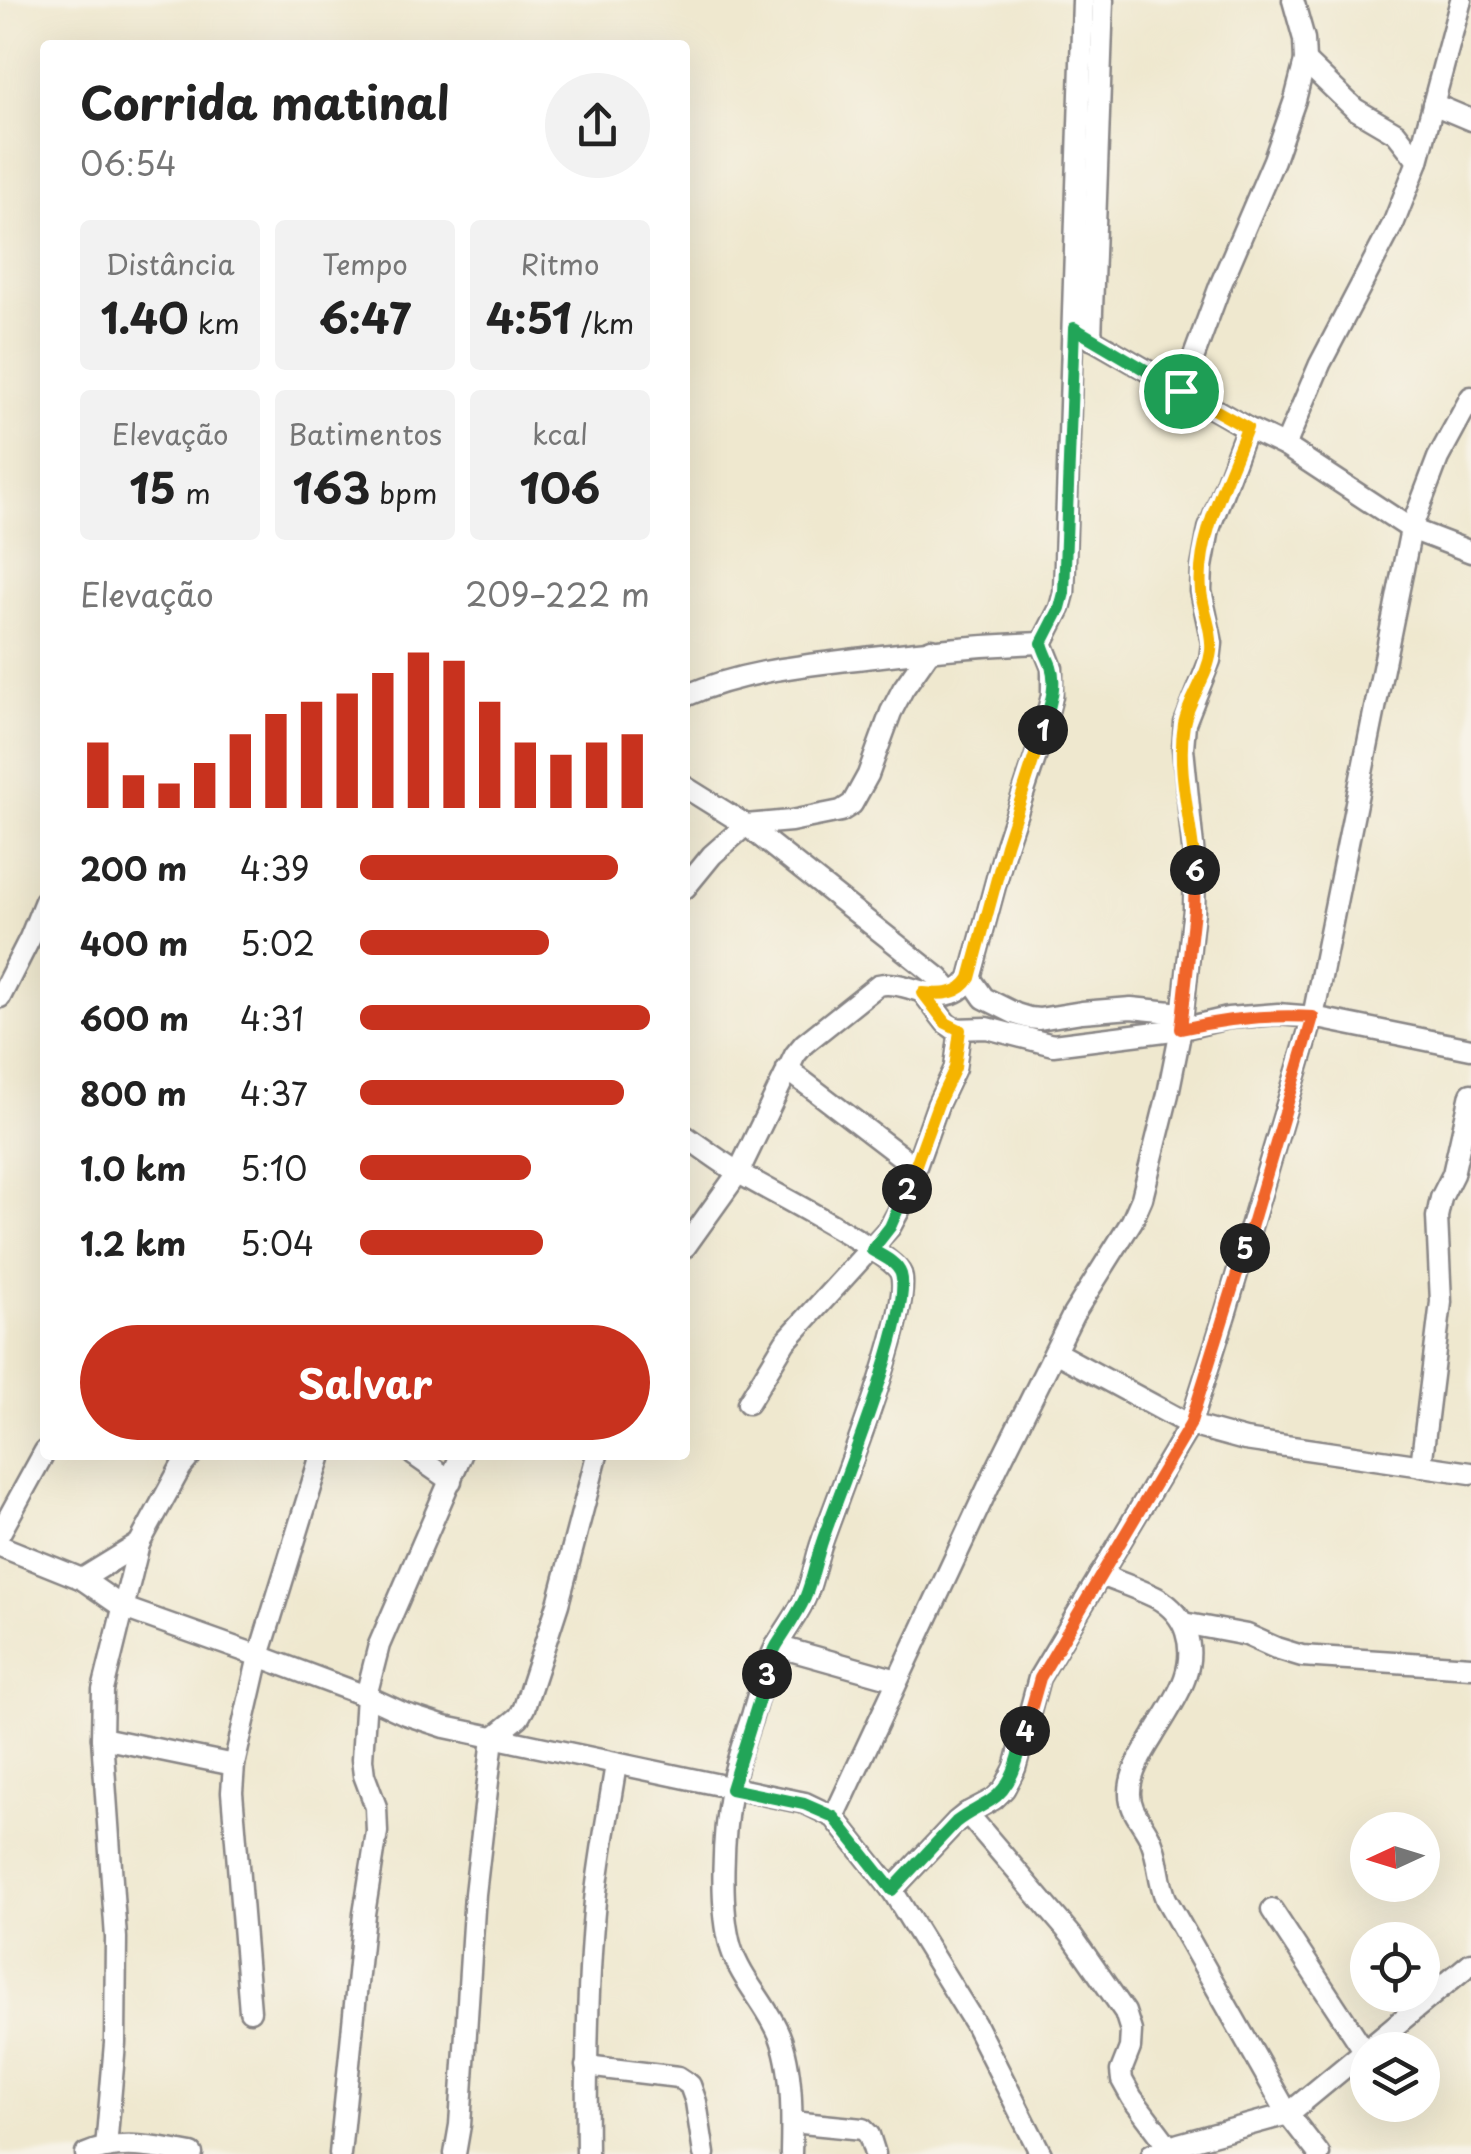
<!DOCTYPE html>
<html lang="pt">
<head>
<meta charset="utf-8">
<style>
  body { margin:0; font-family:"Playpen Sans",sans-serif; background:#f2f2f2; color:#222; height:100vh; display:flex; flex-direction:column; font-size:38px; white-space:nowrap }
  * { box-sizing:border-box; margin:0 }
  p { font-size:32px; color:#767676 }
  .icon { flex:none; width:55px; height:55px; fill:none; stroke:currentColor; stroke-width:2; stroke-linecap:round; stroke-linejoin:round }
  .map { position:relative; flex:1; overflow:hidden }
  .sheet { position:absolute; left:40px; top:40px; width:650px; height:1420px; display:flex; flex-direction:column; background:#fff; border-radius:10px; box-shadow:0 10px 40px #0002 }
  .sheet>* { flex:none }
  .needle { width:65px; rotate:266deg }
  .tools { position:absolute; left:1350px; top:1812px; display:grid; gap:20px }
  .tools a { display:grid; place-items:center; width:90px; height:90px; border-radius:50%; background:#fff; box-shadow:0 10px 40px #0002; font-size:50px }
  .pin { position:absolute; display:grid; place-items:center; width:85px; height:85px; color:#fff; margin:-42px; border:5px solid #fff; border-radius:50%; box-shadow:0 2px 10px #0007 }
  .km { position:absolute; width:50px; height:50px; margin:-25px; border-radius:50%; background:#222; color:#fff; font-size:28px; line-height:50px; text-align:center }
  .round { display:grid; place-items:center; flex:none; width:105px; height:105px; border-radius:52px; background:#f2f2f2 }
  .head { display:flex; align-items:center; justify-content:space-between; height:170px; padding:0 40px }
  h1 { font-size:45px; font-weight:700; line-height:75px }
  .metrics { display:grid; grid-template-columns:repeat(3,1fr); gap:15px; height:170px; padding:10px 40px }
  .metrics div { display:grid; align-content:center; border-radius:10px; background:#f2f2f2; text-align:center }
  .metrics b { font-size:42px; font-weight:700 }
  .metrics small { font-size:28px; font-weight:400 }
  .metrics p { font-size:28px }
  .chart { height:280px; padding:20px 40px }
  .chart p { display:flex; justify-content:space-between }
  .chart svg { width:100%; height:180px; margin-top:10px; stroke:#c8321e; stroke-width:6 }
  .action { display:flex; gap:20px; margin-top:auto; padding:20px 40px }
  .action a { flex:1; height:115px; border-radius:60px; background:#c8321e; color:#fff; font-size:40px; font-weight:700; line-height:115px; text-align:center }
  ul { padding:0 40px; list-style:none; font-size:32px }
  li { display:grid; grid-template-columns:160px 120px 1fr; align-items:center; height:75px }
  li i { height:25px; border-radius:12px; background:#c8321e }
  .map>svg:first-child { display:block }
</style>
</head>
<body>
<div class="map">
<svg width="1471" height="2154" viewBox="0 0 1471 2154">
  <rect width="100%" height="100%" fill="#f7f3e8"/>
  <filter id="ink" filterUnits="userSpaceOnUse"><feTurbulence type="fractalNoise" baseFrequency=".01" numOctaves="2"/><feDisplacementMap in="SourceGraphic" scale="20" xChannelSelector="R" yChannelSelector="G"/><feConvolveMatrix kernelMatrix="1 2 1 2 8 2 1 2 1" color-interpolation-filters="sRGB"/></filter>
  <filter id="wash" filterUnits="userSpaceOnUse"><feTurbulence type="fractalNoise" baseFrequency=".0048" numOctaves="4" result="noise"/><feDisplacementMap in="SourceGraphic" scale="40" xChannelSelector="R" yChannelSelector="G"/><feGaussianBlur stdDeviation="2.25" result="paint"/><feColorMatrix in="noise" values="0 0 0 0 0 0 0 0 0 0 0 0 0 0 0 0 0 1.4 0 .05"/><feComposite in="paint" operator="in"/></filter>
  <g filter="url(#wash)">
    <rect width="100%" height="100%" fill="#efe8cf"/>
  </g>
  <g filter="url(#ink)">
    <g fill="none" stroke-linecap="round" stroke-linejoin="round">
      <g stroke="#888585" stroke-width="25">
        <g id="minor">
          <polyline points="1305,61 1355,109 1396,133 1418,161"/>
          <polyline points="1433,104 1471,120"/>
          <polyline points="1073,328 1247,428 1285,446 1411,529 1471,552"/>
          <polyline points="1091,339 1103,0"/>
          <polyline points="1181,391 1220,286 1274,160 1295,100 1305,61 1304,39 1293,0"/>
          <polyline points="1285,446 1320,364 1394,222 1418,161 1461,0"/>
          <path d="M685,696c59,-26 124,-31 188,-39 56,-7 112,-12 169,-14"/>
          <polyline points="685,787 746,825 939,978 952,993"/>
          <polyline points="685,888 712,855 746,825 791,821 841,811 852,804 868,775 891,712 903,689 931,649"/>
          <polyline points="970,978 984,998 1016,1014 1029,1018 1039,1019 1082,1012 1131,1008 1182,1013"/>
          <polyline points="923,993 946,1023 954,1029 987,1028 1053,1045 1181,1029 1228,1018 1278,1014 1313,1017 1471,1049"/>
          <polyline points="0,997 30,938 45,901"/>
          <polyline points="787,1069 915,1167"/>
          <path d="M685,1136c19,13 37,27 56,38 26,16 153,80 160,100 12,37 -63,221 -79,268 -6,16 -8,34 -15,51 -7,19 -20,34 -30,52 -11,19 -19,50 -25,71 -8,24 -17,49 -21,73 -8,43 -12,118 0,159 10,32 35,55 48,86 14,34 13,84 12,120"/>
          <path d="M685,1247l53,-74 57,-118 9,-11 74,-59c30,-8 68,31 92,-7l36,-133 33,-99 13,-50v-28l-10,-25 18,-35 4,-15 19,-593"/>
          <polyline points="1055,1352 1190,1425 1245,1440 1471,1473"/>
          <polyline points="748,1403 785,1342 890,1227 903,1203 938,1104 955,1068 960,1030"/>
          <polyline points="414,1455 451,1481"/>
          <polyline points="1421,1466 1441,1302 1437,1217 1441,1198 1453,1174 1471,1094"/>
          <polyline points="0,1533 45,1451"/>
          <polyline points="0,1546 82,1579 124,1608 259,1656 366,1696 405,1714 445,1727 776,1797 805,1803 834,1817 892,1890 975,2024 1041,2154"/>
          <path d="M1100,1575c19,7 39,14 57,23 14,8 24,18 29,34 13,40 -14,71 -33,104 -10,16 -23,37 -23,56 -1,20 14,31 21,48 8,19 7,40 15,59l122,215 31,40"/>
          <polyline points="82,1579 139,1544"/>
          <polyline points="1183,1623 1247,1635 1276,1648 1302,1656 1471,1667"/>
          <polyline points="776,1646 897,1680"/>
          <polyline points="102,1738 234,1765"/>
          <polyline points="967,1813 1072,1936 1125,2012 1131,2031 1130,2048 1121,2071 1122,2080 1132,2098 1169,2147"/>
          <polyline points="834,1817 997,1468 1073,1315 1132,1221 1142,1198 1168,1094 1181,1029 1194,910 1195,868 1183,748 1185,723 1210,660 1212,643 1201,591 1202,567 1209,529 1247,428"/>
          <polyline points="892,1890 956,1822 967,1813 994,1799 1004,1789 1015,1768 1039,1678 1190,1425 1226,1311 1313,1017 1411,529 1438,458 1471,397"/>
          <polyline points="1272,1910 1364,2050"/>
          <polyline points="250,2011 232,1792 234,1765 259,1656 321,1455"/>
          <polyline points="586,2066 678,2077 690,2085 696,2102 704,2154"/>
          <polyline points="792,2122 863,2129 869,2135 875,2154"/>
          <polyline points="106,2148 115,2043 116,1938 102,1738 103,1690 139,1544 181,1467 191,1455"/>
          <path d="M86,2154c33,-15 73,-6 106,0"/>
          <polyline points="340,2154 364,1914 377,1832 376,1807 364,1775 362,1759 366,1696 379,1645 461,1455"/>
          <polyline points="455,2154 460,2125 475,1894 493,1738 519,1717 524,1708 558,1604 597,1455"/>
          <path d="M587,2154c-1,-85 0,-169 8,-253 5,-46 14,-92 21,-137"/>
          <polyline points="1152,2154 1179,2144 1288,2114 1471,1963"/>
        </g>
      </g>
      <use href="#minor" stroke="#fff" stroke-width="20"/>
    </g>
  </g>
  <g fill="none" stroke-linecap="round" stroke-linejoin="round" filter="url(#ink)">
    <g stroke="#fff" stroke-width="20">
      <path id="split-1" d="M1043,730c5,-20 15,-44 8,-64 -3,-8 -7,-15 -9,-23l18,-35 4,-15 10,-265 107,63"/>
    </g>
    <g stroke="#fff" stroke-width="20">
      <path id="split-2" d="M907,1189l31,-85 17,-36 5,-38 -14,-7 -23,-30c18,2 37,2 47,-15l36,-133 37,-115"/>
    </g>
    <g stroke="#fff" stroke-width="20">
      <path id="split-3" d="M767,1674c3,-10 5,-21 10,-29 10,-16 20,-30 28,-47 8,-19 11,-39 18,-59 16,-46 90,-227 78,-265 -4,-12 -19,-18 -29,-24l18,-23 17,-38"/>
    </g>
    <g stroke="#fff" stroke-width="20">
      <path id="split-4" d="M767,1674l-36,115 73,15 30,13 58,73 64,-68c11,-9 22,-13 34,-21 23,-14 29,-45 35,-70"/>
    </g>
    <g stroke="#fff" stroke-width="20">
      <polyline id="split-5" points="1025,1731 1040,1678 1190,1425 1245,1248"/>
    </g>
    <g stroke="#fff" stroke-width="20">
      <path id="split-6" d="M1195,870l-1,40 -13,119c45,-10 86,-15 132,-12l-68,231"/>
    </g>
    <g stroke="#fff" stroke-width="20">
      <path id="split-7" d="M1181,391l66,37c-18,48 -51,110 -46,163 2,20 12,39 10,60 -3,26 -22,47 -27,73 -8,47 8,99 11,146"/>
    </g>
    <use href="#split-1" stroke="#22a559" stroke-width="12"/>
    <use href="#split-2" stroke="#f5b400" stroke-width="12"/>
    <use href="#split-3" stroke="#22a559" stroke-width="12"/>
    <use href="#split-4" stroke="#22a559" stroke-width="12"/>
    <use href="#split-5" stroke="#f0652b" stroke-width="12"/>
    <use href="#split-6" stroke="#f0652b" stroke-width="12"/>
    <use href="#split-7" stroke="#f5b400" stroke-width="12"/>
  </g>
</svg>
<div class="tools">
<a><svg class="needle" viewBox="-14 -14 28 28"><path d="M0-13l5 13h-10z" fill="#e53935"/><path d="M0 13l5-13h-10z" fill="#767676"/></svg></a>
<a><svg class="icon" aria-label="locate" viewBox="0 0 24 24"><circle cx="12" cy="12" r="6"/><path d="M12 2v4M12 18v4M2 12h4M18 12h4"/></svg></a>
<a><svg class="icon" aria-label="layers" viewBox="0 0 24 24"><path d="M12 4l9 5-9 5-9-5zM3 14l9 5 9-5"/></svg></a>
</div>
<div class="pin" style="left:1181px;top:391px;background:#1e9e55"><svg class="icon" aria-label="arrive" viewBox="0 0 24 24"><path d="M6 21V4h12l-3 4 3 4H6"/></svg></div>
<b class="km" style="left:1043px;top:730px">1</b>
<b class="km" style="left:907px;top:1189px">2</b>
<b class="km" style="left:767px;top:1674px">3</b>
<b class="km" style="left:1025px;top:1731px">4</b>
<b class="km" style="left:1245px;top:1248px">5</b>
<b class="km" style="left:1195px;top:870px">6</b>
<section class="sheet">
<div class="head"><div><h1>Corrida matinal</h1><p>06:54</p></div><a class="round"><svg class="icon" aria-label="share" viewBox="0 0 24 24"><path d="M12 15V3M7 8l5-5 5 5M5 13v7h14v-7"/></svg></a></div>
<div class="metrics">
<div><p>Distância</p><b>1.40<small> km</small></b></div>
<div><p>Tempo</p><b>6:47</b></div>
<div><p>Ritmo</p><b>4:51<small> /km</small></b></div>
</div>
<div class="metrics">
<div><p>Elevação</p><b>15<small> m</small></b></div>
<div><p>Batimentos</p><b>163<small> bpm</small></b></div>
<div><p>kcal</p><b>106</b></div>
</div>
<div class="chart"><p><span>Elevação</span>209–222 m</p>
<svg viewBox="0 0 160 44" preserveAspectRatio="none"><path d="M5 44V28M15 44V36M25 44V38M35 44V33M45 44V26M55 44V21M65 44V18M75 44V16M85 44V11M95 44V6M105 44V8M115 44V18M125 44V28M135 44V31M145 44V28M155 44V26"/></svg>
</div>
<ul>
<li><b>200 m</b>4:39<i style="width:89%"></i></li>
<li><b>400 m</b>5:02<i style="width:65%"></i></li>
<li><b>600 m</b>4:31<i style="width:100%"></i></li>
<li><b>800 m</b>4:37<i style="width:91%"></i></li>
<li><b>1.0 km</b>5:10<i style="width:59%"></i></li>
<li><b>1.2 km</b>5:04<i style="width:63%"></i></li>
</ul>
<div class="action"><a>Salvar</a></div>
</section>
</div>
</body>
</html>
